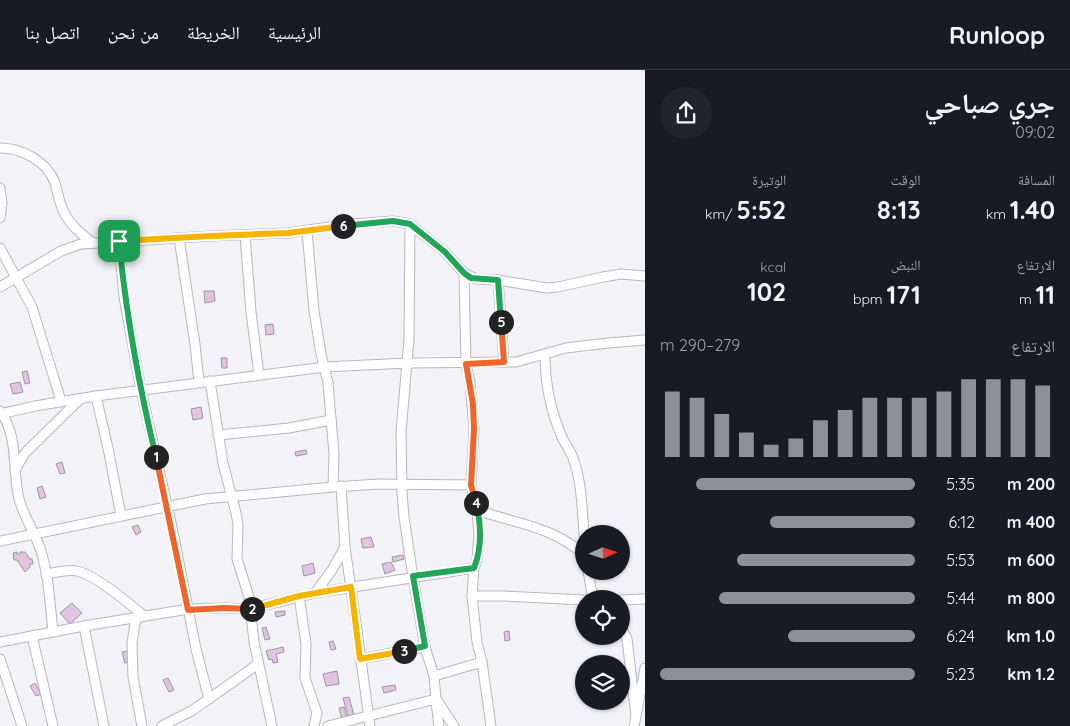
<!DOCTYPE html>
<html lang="ar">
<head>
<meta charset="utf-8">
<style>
  body { margin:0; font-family:Quicksand,"Noto Naskh Arabic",sans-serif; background:#20242c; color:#f1f3f6; direction:rtl; height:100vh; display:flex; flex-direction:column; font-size:19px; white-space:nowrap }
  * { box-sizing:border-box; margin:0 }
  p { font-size:16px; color:#9ea1a6 }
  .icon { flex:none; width:28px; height:28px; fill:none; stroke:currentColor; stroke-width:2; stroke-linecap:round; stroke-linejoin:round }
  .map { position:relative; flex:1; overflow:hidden; direction:ltr }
  .drawer { display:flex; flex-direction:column; background:#171b24; width:425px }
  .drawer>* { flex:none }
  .needle { width:32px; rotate:87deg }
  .tools { position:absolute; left:575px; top:455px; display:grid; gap:10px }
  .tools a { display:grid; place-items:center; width:55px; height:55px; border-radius:50%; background:#171b24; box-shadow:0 1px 4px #0004; font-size:25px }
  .pin { position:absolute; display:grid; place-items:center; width:42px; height:42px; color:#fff; margin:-21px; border-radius:10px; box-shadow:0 2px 8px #0006 }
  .km { position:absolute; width:25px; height:25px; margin:-12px; border-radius:50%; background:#222; color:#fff; font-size:14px; line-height:25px; text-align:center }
  .round { display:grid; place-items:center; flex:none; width:52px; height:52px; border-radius:26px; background:#20242c }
  .head { display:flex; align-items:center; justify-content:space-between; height:85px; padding:0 15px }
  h1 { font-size:28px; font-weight:700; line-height:38px }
  .stats { display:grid; grid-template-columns:repeat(3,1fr); gap:8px; height:85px; padding:5px 15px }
  .stats div { display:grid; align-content:center }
  .stats b { font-size:25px; font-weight:700 }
  .stats small { font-size:14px; font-weight:400 }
  .stats p { font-size:14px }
  .chart { height:140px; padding:10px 15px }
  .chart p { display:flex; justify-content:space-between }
  .chart svg { width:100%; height:90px; margin-top:5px; stroke:#8c9099; stroke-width:6 }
  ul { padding:0 15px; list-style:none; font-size:16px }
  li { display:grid; grid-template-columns:80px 60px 1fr; align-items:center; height:38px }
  li i { height:12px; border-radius:6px; background:#8c9099 }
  header { display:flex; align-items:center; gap:30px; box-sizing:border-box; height:70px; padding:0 25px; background:#171b24; border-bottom:1px solid #363941 }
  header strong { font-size:24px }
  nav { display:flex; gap:28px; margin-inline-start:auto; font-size:18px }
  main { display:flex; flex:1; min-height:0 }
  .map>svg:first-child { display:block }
</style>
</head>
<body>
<header>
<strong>Runloop</strong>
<nav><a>الرئيسية</a><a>الخريطة</a><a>من نحن</a><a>اتصل بنا</a></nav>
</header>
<main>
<section class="drawer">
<div class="head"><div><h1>جري صباحي</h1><p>09:02</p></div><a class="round"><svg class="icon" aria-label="share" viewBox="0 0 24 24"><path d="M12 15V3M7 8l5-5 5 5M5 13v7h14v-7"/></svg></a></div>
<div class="stats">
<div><p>المسافة</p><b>1.40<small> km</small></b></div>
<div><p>الوقت</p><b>8:13</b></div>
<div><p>الوتيرة</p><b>5:52<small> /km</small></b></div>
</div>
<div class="stats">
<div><p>الارتفاع</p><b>11<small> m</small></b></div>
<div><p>النبض</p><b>171<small> bpm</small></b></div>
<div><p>kcal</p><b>102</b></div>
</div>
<div class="chart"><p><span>الارتفاع</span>279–290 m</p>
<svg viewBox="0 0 160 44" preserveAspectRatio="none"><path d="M5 44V12M15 44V15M25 44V23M35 44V32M45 44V38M55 44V35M65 44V26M75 44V21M85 44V15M95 44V15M105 44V15M115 44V12M125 44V6M135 44V6M145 44V6M155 44V9"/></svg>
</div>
<ul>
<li><b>200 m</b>5:35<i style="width:86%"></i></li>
<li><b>400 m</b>6:12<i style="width:57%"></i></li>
<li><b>600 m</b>5:53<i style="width:70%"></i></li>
<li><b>800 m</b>5:44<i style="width:77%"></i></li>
<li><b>1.0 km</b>6:24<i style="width:50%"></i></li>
<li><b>1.2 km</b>5:23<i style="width:100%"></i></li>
</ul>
</section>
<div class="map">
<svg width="645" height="656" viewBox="0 0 645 656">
  <rect width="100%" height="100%" fill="#f3f2f7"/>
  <g fill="#e0c4e2" stroke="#9a979a">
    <polygon points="204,221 214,221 215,231 205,233"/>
    <polygon points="273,254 274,264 266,265 265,255"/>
    <polygon points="221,288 227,288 227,298 222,298"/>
    <polygon points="27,301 30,313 25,314 22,302"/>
    <polygon points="20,312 23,322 13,324 10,314"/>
    <polygon points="201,337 203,348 193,350 191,339"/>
    <polygon points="306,380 307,384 296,386 295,382"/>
    <polygon points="62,392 65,403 60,404 56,394"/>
    <polygon points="42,416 46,427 40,429 37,418"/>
    <polygon points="138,455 141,462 136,465 132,457"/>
    <polygon points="371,467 374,477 363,478 361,469"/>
    <polygon points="17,482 17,484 20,484 20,482 25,482 30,489 32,489 33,494 30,494 30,497 25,502 17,490 14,490 13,483"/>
    <polygon points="403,485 404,489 393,492 392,487"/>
    <polygon points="391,492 395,500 385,504 382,494"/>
    <polygon points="313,493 315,503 304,506 302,496"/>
    <polygon points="72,533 82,543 70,554 60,543"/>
    <polygon points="285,541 285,545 276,547 275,542"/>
    <polygon points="266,557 270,569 265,570 262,558"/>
    <polygon points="509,561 510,570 505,571 504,562"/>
    <polygon points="333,571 336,579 331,580 329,572"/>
    <polygon points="283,577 284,582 276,584 278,592 273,593 272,589 269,590 266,581"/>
    <polygon points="127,581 130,592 125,593 122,582"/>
    <polygon points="337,601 339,614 326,616 323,604"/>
    <polygon points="168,608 174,620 169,622 163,610"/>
    <polygon points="35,613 41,624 36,626 30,616"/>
    <polygon points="395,615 396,620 384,623 382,617"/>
    <polygon points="349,627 354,645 348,646 343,628"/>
    <polygon points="344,637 347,648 342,649 339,638"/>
  </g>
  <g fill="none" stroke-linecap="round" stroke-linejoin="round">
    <g stroke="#b8b7bc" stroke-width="11">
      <g id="minor">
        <path d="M0,78c22,0 47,13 55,35 3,9 4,20 9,29 6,13 17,22 29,31"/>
        <polyline points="0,118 2,133 0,148"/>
        <polyline points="307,161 314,241 321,284 328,313 334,384 333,417"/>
        <polyline points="245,165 251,242 259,305"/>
        <polyline points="179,168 195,274 199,312"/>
        <polyline points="119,171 124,227 141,320 172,457 196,579 209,629"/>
        <polyline points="0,178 32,237 61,331"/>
        <polyline points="464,203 466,294 470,312 474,359 471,415 477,440 479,465 477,490 474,498 472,526 477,572 482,592 491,656"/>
        <polyline points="498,210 504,292"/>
        <polyline points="0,217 61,181 81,174 211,166 288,163 351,154 393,151 410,154 445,182 464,203 476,209 498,210 547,218 558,217 603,207 621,204 645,206"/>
        <path d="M545,284c0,29 5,56 17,83 3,8 10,15 12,24 8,23 8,49 10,73"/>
        <polyline points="210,311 223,393 236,443 238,454 237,489 249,527 254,572 272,656"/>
        <polyline points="96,326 109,383 121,446"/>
        <path d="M0,341c19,25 12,59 19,88 5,18 15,32 21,49 9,27 10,57 13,84"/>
        <polyline points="0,344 35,336 96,326 325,297 408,293 516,292 566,278 608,273 645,270"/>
        <polyline points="218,365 289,358 331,350"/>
        <polyline points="15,400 25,383 80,329"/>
        <polyline points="341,416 345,477 354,539 370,656"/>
        <path d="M477,440c37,13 78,17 107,45"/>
        <polyline points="0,471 205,429 333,417 379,414 471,415"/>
        <polyline points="588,501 593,529"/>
        <path d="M46,504c9,-1 22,-5 31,-3 18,4 53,33 67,45"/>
        <polyline points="315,523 332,500 345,477"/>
        <polyline points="299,526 306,574 305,608 317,643 314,656"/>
        <polyline points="472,526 504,526 584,530"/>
        <polyline points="621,530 645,529"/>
        <polyline points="136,548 132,573 133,607 142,656"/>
        <polyline points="84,556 104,656"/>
        <polyline points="621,557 627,569 636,646"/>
        <polyline points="32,566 53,656"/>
        <polyline points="0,572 84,556 189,539 225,538 250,539 315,523 474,498"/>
        <polyline points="0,589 22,656"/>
        <polyline points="360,589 425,577"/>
        <polyline points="434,606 482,592"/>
        <polyline points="436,629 454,656"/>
        <polyline points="436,632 439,656"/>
        <polyline points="162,656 193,640 258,594"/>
        <polyline points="328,656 436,629 434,606 425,577 413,507 404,447 402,423 401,362 409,269 410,154"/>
        <polyline points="634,656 645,598"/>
      </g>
    </g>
    <use href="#minor" stroke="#fff" stroke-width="9"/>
  </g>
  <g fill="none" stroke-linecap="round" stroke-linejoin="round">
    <g stroke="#fff" stroke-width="10">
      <path id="split-1" d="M119,171c7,73 20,145 37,216"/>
    </g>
    <g stroke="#fff" stroke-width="10">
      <polyline id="split-2" points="156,387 188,540 224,538 252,539"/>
    </g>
    <g stroke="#fff" stroke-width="10">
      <polyline id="split-3" points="252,539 299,526 351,517 360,589 404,581"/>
    </g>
    <g stroke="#fff" stroke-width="10">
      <path id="split-4" d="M404,581l21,-5 -12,-70 61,-8c8,-20 7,-44 2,-65"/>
    </g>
    <g stroke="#fff" stroke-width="10">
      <polyline id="split-5" points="476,433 471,415 474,359 473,334 466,294 504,292 501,252"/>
    </g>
    <g stroke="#fff" stroke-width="10">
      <polyline id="split-6" points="343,156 393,151 410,154 445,182 464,203 471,208 498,210 501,252"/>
    </g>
    <g stroke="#fff" stroke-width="10">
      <polyline id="split-7" points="119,171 211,166 288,163 343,156"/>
    </g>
    <use href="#split-1" stroke="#22a559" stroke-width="6"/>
    <use href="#split-2" stroke="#f0652b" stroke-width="6"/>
    <use href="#split-3" stroke="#f5b400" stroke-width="6"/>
    <use href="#split-4" stroke="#22a559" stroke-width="6"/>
    <use href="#split-5" stroke="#f0652b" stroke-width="6"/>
    <use href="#split-6" stroke="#22a559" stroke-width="6"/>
    <use href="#split-7" stroke="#f5b400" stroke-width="6"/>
  </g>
</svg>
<div class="tools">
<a><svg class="needle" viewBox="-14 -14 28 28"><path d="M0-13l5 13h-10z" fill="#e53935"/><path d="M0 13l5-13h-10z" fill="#9ea1a6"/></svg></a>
<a><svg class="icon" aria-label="locate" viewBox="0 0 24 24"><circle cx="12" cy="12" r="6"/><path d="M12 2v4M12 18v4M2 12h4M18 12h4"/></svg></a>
<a><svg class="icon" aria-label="layers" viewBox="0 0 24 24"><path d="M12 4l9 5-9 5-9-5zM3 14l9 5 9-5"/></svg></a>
</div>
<div class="pin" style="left:119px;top:171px;background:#1e9e55"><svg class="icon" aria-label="arrive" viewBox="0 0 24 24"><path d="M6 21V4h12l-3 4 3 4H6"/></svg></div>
<b class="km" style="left:156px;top:387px">1</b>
<b class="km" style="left:252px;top:539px">2</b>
<b class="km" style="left:404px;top:581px">3</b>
<b class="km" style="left:476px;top:433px">4</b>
<b class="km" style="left:501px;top:252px">5</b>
<b class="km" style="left:343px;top:156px">6</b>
</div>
</main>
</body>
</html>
